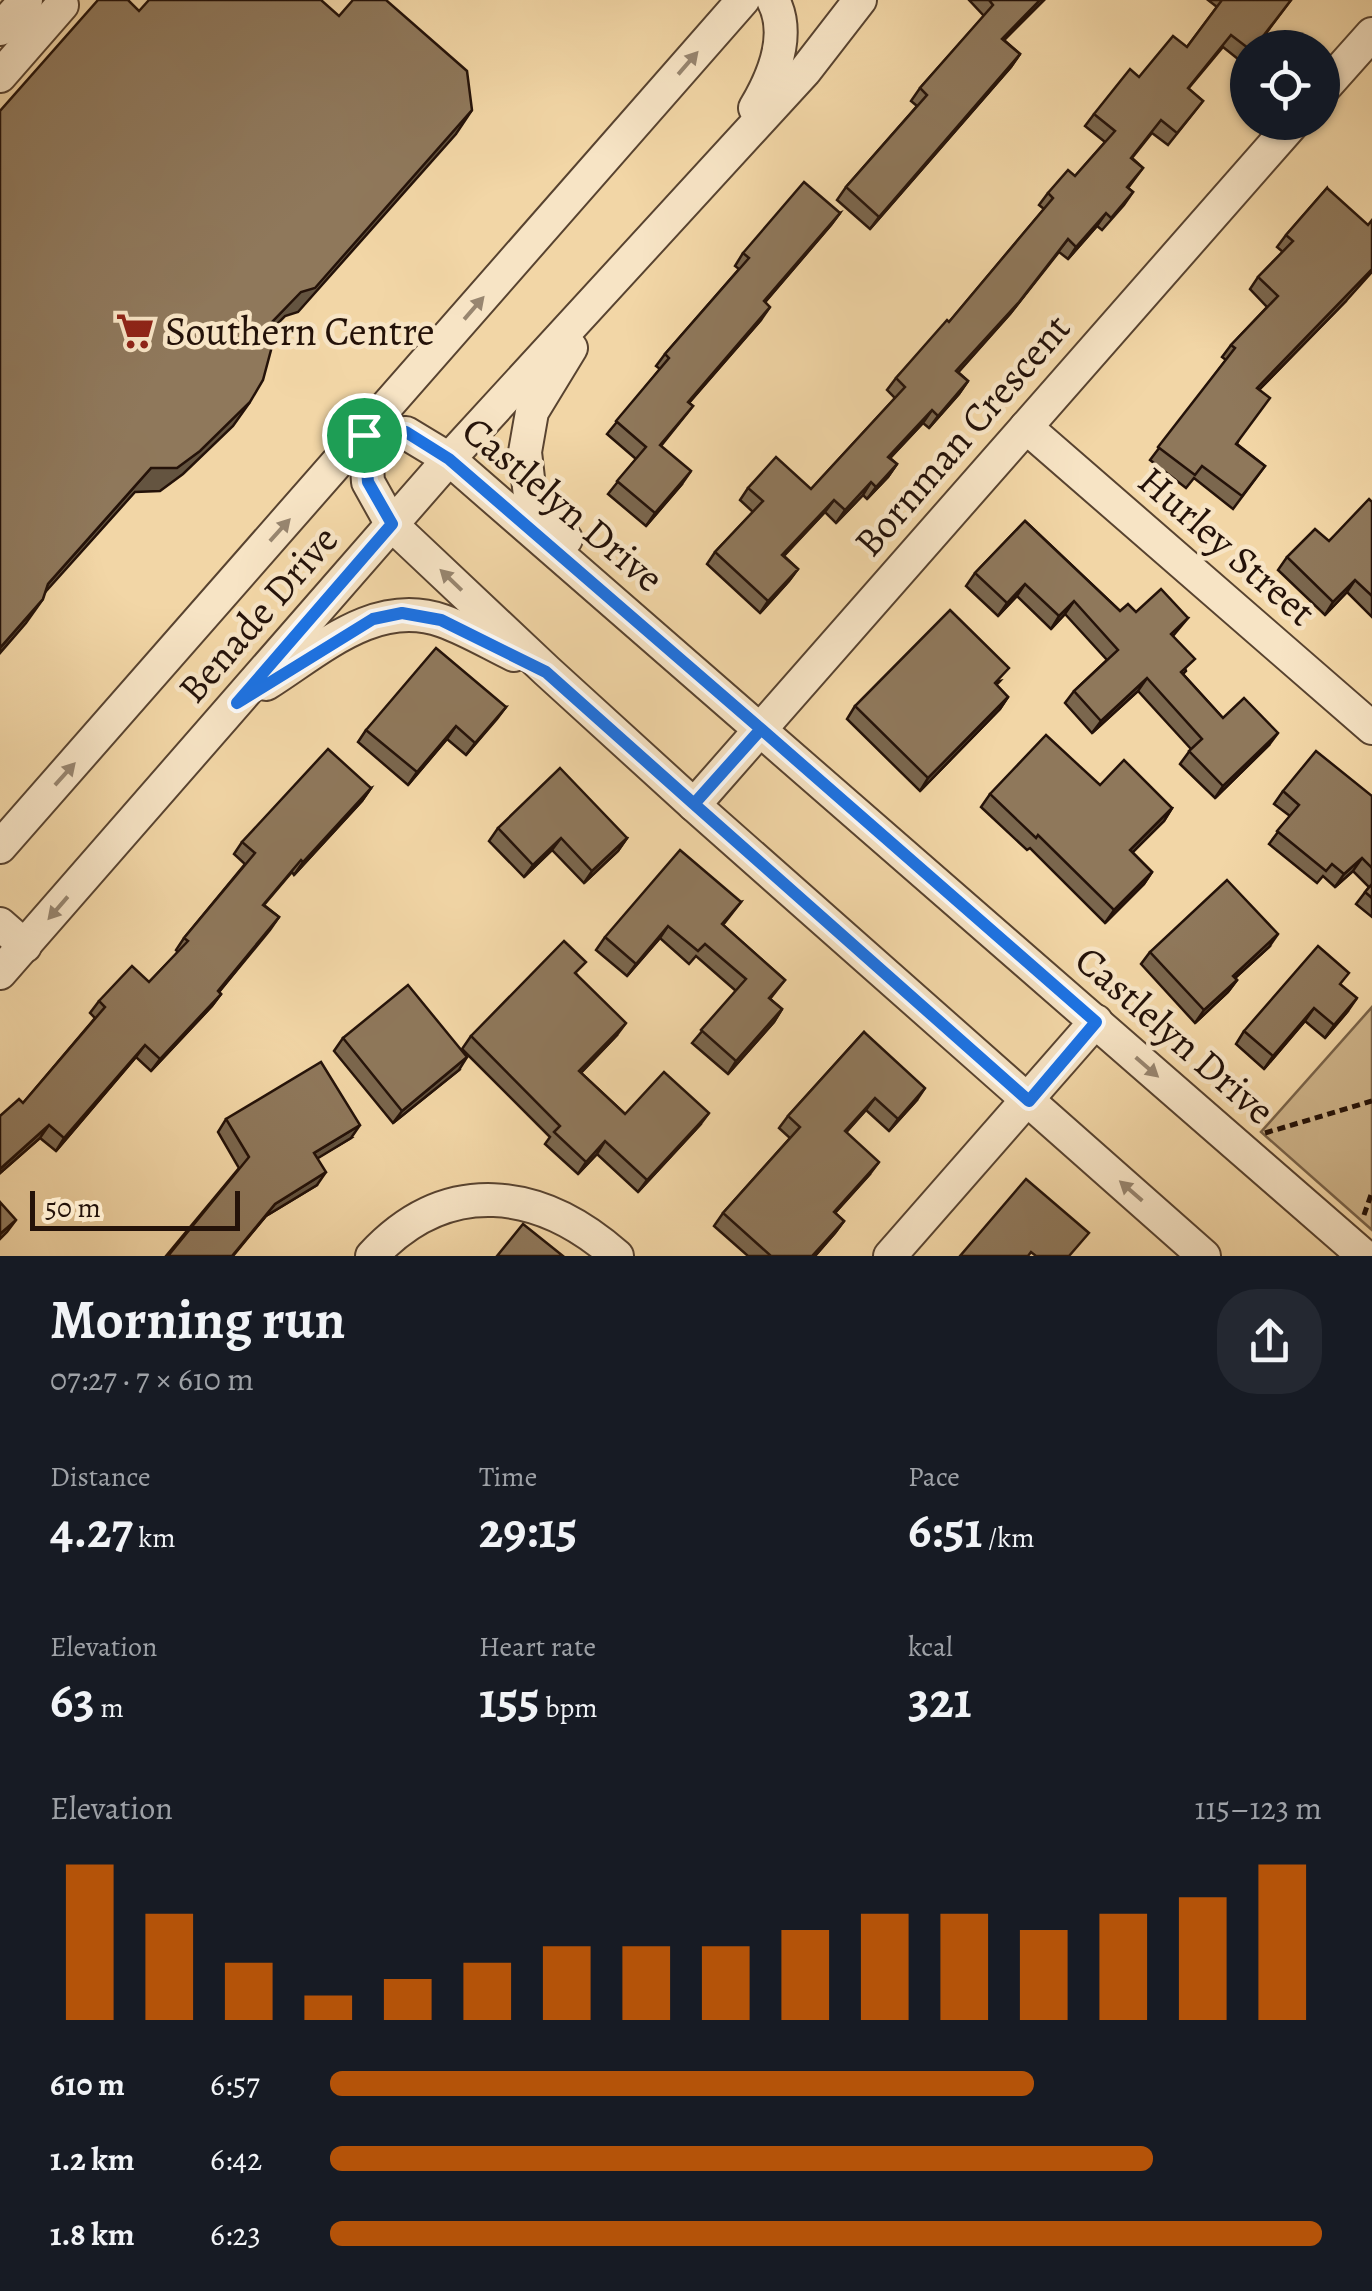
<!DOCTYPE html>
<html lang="en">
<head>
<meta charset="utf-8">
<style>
  body { margin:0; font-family:Alegreya,serif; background:#242831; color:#f1f3f6; height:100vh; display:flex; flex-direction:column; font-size:38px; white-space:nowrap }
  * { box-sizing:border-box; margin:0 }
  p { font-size:32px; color:#9ea1a6 }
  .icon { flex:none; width:55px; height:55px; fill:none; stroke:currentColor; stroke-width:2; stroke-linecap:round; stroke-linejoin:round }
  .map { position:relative; height:1256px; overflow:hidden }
  .panel { display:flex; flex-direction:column; background:#171b24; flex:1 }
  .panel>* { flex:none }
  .fabs { position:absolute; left:1230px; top:30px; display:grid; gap:20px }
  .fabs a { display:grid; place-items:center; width:110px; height:110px; border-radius:50%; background:#171b24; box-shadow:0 2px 8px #0004; font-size:50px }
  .scale { position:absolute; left:30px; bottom:25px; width:210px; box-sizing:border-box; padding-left:10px; border:5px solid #241209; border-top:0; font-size:28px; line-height:35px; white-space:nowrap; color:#241209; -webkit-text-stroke:8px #f7e4c5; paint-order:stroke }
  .pin { position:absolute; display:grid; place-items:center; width:85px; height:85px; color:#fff; margin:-42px; border:5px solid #fff; border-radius:50%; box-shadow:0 2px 10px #0007 }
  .round { display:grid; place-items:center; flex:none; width:105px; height:105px; border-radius:40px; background:#242831 }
  .head { display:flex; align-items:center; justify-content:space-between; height:170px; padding:0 50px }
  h1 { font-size:55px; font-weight:700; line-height:75px }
  .figures { display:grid; grid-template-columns:repeat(3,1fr); gap:15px; height:170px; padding:10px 50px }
  .figures div { display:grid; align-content:center }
  .figures b { font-size:50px; font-weight:700 }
  .figures small { font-size:28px; font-weight:400 }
  .figures p { font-size:28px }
  .chart { height:280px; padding:20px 50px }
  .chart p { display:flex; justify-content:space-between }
  .chart svg { width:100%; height:180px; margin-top:10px; stroke:#b45309; stroke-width:6 }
  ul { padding:0 50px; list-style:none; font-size:32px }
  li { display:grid; grid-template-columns:160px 120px 1fr; align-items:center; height:75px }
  li i { height:25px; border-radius:12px; background:#b45309 }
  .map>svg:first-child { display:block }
</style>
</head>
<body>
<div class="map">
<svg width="1372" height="1256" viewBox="0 0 1372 1256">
  <rect width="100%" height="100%" fill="#f2d6a6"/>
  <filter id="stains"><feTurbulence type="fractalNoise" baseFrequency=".002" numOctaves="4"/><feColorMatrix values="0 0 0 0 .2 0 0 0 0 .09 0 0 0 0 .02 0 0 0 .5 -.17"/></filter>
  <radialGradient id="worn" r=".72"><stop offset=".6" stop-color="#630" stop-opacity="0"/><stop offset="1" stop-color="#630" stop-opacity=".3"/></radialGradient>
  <polygon fill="#cfb58b" stroke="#7a644a" stroke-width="2.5" points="1372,1007 1372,1230 1261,1132"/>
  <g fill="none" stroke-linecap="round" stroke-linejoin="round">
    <g stroke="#584330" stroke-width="36">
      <g id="minor">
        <polyline points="0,29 26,0"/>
        <polyline points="0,76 62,5"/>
        <polyline points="1322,90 1372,34"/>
        <path d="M755,108c19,-32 36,-74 18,-108"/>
        <polyline points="1026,427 1372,728"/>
        <polyline points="365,435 406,433 449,459 1364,1256"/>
        <polyline points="365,435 368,482 392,525 547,671 694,805 1204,1256"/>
        <polyline points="566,539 530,496 525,452 532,412 571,348"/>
        <path d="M266,684c54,-34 110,-87 177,-63 25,9 48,23 71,34"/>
        <polyline points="694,805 1294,122"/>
        <polyline points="0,847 743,0"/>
        <polyline points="0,924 25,946"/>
        <polyline points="0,973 449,459 805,71 860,0"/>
        <path d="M372,1256c75,-81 168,-68 245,0"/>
        <polyline points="890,1256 1096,1021"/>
      </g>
    </g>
    <g stroke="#241209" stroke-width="5" stroke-dasharray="8 5" stroke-linecap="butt">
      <polyline points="1265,1133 1372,1101"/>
      <polyline points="1364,1215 1372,1192"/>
    </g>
    <use href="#minor" stroke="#f7e4c5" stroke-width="32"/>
  </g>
  <g fill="#7b674e" stroke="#241209" stroke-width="2.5">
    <polygon points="969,0 1044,0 1004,40 1020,54 1011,67 870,229 837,200 846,187 917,106 911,101 920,88 984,16"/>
    <polygon points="1208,0 1291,0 1255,48 1248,48 1248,57 1243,63 1223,47 1188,89 1203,101 1168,145 1152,133 1132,158 1143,168 1128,188 1133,192 1124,205 1102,230 1097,226 1068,259 1059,252 1010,314 958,372 968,381 959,394 929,428 923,423 890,458 897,464 888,477 867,499 863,495 836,523 825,512 784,556 798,569 789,581 760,613 707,564 715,552 753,512 740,500 748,488 811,489 895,398 887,390 896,378 949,322 1044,209 1039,205 1048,193 1075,176 1105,142 1085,126 1094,114 1139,77 1187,47 1217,7"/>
    <polygon points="1327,188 1346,301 1259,390 1237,444 1265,466 1233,509 1194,478 1186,488 1150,460 1226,360 1222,357 1231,345 1267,307 1250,289 1258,277 1283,252 1277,247 1286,235"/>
    <polygon points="840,213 831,225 765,302 761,320 689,403 693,406 661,446 682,484 646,526 608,494 636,459 607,434 660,369 656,366 665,354 739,269 735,266 743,253"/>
    <polygon points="1372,502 1372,617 1347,592 1325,615 1278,570 1287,557 1329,541"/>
    <polygon points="1025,521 1120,611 1188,618 1173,636 1186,671 1183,674 1223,718 1269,745 1215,798 1180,764 1191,749 1138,691 1092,733 1065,703 1074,691 1107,660 1065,614 1051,629 1017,596 998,616 966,586 975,573"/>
    <polygon points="1000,681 996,685 1008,697 1000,709 920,791 847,719 855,706"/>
    <polygon points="506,707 466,755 447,739 408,785 358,742 366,730"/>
    <polygon points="371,788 362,801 294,875 292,872 264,905 279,917 219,992 221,994 212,1006 151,1071 136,1057 56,1151 40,1138 0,1173 0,1116 23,1103 95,1018 90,1013 99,1001 149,982 178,952 176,950 184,938 245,864 234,854 242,842"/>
    <polygon points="1283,791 1372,796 1372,917 1356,904 1369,887 1353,871 1335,887 1323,876 1317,883 1269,844 1290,816 1274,804"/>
    <polygon points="990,794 1172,808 1164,821 1132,852 1152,872 1144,884 1105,923 1030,848 1027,850 981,807"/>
    <polygon points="498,828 627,838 618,851 584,883 552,850 524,877 489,841"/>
    <polygon points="741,902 723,925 785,980 770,999 782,1009 774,1022 728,1074 692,1043 736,991 696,956 689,964 660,938 627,976 596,950 605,937"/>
    <polygon points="1269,947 1235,978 1237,980 1228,992 1195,1023 1141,964 1150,952"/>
    <polygon points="577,975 617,1035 581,1073 625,1114 700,1125 638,1192 597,1154 578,1174 545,1144 550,1137 462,1049 471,1036"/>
    <polygon points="1341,985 1348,1011 1325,1038 1305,1021 1264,1069 1236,1044 1244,1031"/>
    <polygon points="864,1032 917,1100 889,1131 866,1110 846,1132 870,1174 835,1213 844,1221 835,1233 815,1256 748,1256 714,1226 723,1213 790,1138 779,1128 788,1116"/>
    <polygon points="343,1038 459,1070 393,1123 334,1051"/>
    <polygon points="226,1119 351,1138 317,1158 317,1185 266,1216 233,1256 166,1256 239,1168 218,1132"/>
  </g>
  <g fill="#645440" stroke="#241209" stroke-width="2.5">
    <polygon points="1040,0 1044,0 993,51 1002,39"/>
    <polygon points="1020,54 1011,67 870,229 879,217"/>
    <polygon points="472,110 456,134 298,312 285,316 255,346 272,322"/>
    <polygon points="840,213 831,225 755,314 764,301"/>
    <polygon points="1106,213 1097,226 1068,259 1076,247"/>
    <polygon points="1068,239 1010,314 948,384 956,371"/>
    <polygon points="1372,269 1372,272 1346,301 1248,401 1257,388"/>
    <polygon points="770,307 761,320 679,414 688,402"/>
    <polygon points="968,381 959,394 929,428 938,416"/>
    <polygon points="250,402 233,426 183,474 160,491 135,492 31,608 48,584 151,468"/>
    <polygon points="932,410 923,423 880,469 888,457"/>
    <polygon points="897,464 888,477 867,499 876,487"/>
    <polygon points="691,471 682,484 646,526 655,513"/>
    <polygon points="871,482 863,495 836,523 845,510"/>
    <polygon points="834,500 825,512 773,567 782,555"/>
    <polygon points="798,569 789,581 760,613 768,601"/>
    <polygon points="1355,580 1347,592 1325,615 1333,602"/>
    <polygon points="1025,584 1017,596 998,616 1007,603"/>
    <polygon points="43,599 26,623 0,653 0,648"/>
    <polygon points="1074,601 1065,614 1051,629 1059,616"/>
    <polygon points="1147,678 1138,691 1092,733 1101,721"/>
    <polygon points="1008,697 1000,709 920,791 928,778"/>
    <polygon points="506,707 497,719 466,755 475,743"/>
    <polygon points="456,726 447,739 408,785 417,772"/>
    <polygon points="1278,733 1269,745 1215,798 1223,786"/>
    <polygon points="371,788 362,801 294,875 303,862"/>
    <polygon points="1172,808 1164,821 1122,863 1130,850"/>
    <polygon points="561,838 552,850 524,877 533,865"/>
    <polygon points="627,838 618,851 584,883 592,871"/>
    <polygon points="1362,858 1353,871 1335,887 1344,874"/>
    <polygon points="1152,872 1144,884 1105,923 1114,910"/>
    <polygon points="279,917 270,930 209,1004 218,991"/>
    <polygon points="668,926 660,938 627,976 636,964"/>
    <polygon points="1278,934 1269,947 1224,988 1233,976"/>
    <polygon points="1237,980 1228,992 1195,1023 1204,1010"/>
    <polygon points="221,994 212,1006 151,1071 160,1059"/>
    <polygon points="1357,998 1348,1011 1325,1038 1334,1025"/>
    <polygon points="1314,1008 1305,1021 1264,1069 1273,1056"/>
    <polygon points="782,1009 774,1022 728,1074 736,1061"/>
    <polygon points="626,1023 617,1035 570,1084 579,1071"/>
    <polygon points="145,1045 136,1057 56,1151 64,1138"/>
    <polygon points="467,1057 459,1070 393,1123 402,1111"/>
    <polygon points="925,1088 917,1100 889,1131 898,1119"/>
    <polygon points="875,1098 866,1110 836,1144 845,1131"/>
    <polygon points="709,1113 700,1125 638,1192 647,1180"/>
    <polygon points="49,1125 40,1138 0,1173 0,1169"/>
    <polygon points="360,1125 351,1138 305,1166 314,1153"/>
    <polygon points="605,1141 597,1154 578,1174 586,1162"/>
    <polygon points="879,1162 870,1174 825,1224 834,1212"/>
    <polygon points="326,1172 317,1185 266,1216 232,1256 275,1204"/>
    <polygon points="16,1220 7,1232 0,1239 0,1234"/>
    <polygon points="844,1221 835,1233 815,1256 812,1256"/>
  </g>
  <g fill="#8f785b" stroke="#241209" stroke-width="2.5">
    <polygon points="98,0 128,0 139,11 149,0 321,0 339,16 353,0 386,0 467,71 472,110 315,288 301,292 272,322 271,350 263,380 250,402 200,451 177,468 151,468 48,584 43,599 0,648 0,111"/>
    <polygon points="989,0 1040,0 1002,39 1020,54 879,217 846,187 927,95 920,88 993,5"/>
    <polygon points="1222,0 1291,0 1254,48 1248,48 1231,35 1188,88 1203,101 1177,133 1161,120 1131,158 1143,168 1127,187 1133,192 1111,218 1106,213 1076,247 1068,239 1019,302 956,371 968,381 938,416 932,410 888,457 897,464 876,487 871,482 845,510 834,500 782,555 798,569 768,601 715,552 763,501 748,488 776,457 811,489 905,387 896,378 947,320 949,322 1053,198 1048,193 1068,170 1075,176 1115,131 1094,114 1130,69 1139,77 1173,36 1187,47"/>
    <polygon points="804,182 840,213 764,301 770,307 688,402 693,406 660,445 691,471 655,513 617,481 646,447 616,421 669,358 665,354 749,258 743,253"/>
    <polygon points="1327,188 1368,225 1372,220 1372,269 1257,388 1270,398 1236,444 1265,466 1242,496 1202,466 1195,475 1158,447 1235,348 1231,345 1278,296 1258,277 1293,241 1286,235"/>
    <polygon points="1369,499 1372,502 1372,596 1355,580 1333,602 1287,557 1315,529 1329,541"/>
    <polygon points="1025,521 1120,611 1128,604 1136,612 1161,589 1188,618 1171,634 1195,659 1181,672 1223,718 1244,698 1278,733 1223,786 1189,751 1202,739 1147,678 1101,721 1074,691 1118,650 1074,601 1059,616 1025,584 1007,603 975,573"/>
    <polygon points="950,610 1009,668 995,683 1008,697 928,778 855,706"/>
    <polygon points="436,648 506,707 475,743 456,726 417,772 366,730"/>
    <polygon points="1046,735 1100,785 1124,760 1172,808 1130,850 1152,872 1114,910 1038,835 1036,838 990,794"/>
    <polygon points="328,749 371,788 303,862 301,860 263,905 279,917 218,991 221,994 160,1059 145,1045 64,1138 49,1125 0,1169 0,1116 19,1099 23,1103 105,1007 99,1001 132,966 149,982 188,941 184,938 255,853 242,842"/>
    <polygon points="1316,751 1372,796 1372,868 1362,858 1344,874 1332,864 1326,871 1277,831 1299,805 1283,791"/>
    <polygon points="560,768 627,838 592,871 561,838 533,865 498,828"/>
    <polygon points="680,850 741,902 722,924 785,980 769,998 782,1009 736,1061 701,1030 746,979 705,944 698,951 668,926 636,964 605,937"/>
    <polygon points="1227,880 1278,934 1233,976 1237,980 1204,1010 1150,952"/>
    <polygon points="1372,884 1372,898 1365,892"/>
    <polygon points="564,941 586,962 575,973 626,1023 579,1071 625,1114 664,1072 709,1113 647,1180 605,1141 586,1162 554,1132 560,1126 471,1036"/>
    <polygon points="1318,946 1349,973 1340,984 1357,998 1334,1025 1314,1008 1273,1056 1244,1031"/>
    <polygon points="408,985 467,1057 402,1111 343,1038"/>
    <polygon points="864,1032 925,1088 898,1119 875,1098 845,1131 879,1162 834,1212 844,1221 812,1256 771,1256 723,1213 800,1127 788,1116"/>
    <polygon points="321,1062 360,1125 314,1153 326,1172 275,1204 232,1256 168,1256 249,1157 226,1119"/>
    <polygon points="1026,1179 1089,1233 1069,1256 1036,1256 1031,1252 1028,1256 960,1256"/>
    <polygon points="0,1202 16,1220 0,1234"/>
    <polygon points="523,1224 563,1256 497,1256"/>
  </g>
  <defs><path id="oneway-solid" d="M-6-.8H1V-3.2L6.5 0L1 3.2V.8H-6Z" transform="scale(2.5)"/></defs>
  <g fill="#988670">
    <use href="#oneway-solid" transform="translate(688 63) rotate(-49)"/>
    <use href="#oneway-solid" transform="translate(474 308) rotate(-49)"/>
    <use href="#oneway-solid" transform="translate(280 530) rotate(-48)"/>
    <use href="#oneway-solid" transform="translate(451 580) rotate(-136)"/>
    <use href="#oneway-solid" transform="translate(65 774) rotate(-48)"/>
    <use href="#oneway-solid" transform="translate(58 908) rotate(131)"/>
    <use href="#oneway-solid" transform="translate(1147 1067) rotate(41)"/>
    <use href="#oneway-solid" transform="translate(1131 1191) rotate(-139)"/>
  </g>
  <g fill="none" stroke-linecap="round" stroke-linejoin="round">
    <g stroke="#fff" stroke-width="20">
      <polyline id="route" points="364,435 368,482 392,524 237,703 373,619 402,613 441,620 546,672 694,804 761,729 1096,1022 1029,1101 694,804 761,729 449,459 406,432 364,435"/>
    </g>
    <use href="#route" stroke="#1a73e8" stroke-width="12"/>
  </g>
  <defs>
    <g id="supermarket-bare" transform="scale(3)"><path d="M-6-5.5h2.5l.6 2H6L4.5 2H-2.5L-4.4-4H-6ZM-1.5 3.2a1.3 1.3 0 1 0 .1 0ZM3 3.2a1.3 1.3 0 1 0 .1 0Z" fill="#8f2418" stroke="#f7e4c5" stroke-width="2.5" paint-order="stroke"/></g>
  </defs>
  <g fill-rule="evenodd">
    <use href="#supermarket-bare" x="135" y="331"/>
  </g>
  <g text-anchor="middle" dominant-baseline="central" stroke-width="9" stroke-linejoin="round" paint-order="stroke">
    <g font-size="40" fill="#241209" stroke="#f7e4c5" text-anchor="start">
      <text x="165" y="331">Southern Centre</text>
    </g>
    <g font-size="40" fill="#241209" stroke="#f7e4c5">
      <text transform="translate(962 435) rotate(-49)">Bornman Crescent</text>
      <text transform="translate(563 504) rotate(40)">Castlelyn Drive</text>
      <text transform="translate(1227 546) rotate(41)">Hurley Street</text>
      <text transform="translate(258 614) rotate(-49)">Benade Drive</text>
      <text transform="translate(1175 1035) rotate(41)">Castlelyn Drive</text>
    </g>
  </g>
  <rect width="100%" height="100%" filter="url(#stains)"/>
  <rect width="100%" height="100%" fill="url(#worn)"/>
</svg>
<div class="fabs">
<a><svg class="icon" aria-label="locate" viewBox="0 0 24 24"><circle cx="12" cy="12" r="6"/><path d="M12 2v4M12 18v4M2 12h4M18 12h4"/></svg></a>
</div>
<div class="scale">50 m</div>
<div class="pin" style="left:364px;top:435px;background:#1e9e55"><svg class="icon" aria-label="arrive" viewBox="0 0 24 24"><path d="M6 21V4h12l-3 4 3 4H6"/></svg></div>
</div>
<section class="panel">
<div class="head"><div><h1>Morning run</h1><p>07:27 · 7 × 610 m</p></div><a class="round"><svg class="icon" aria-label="share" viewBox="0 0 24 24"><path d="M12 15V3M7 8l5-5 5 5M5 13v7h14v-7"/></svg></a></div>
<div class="figures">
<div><p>Distance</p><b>4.27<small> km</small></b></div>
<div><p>Time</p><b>29:15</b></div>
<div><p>Pace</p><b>6:51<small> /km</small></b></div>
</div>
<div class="figures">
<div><p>Elevation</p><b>63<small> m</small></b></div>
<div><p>Heart rate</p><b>155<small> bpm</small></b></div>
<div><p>kcal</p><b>321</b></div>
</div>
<div class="chart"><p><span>Elevation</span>115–123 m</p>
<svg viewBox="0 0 160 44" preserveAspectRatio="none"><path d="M5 44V6M15 44V18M25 44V30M35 44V38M45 44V34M55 44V30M65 44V26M75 44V26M85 44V26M95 44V22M105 44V18M115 44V18M125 44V22M135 44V18M145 44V14M155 44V6"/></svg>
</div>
<ul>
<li><b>610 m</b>6:57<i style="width:71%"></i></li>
<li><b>1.2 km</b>6:42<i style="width:83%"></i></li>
<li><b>1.8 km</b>6:23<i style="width:100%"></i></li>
</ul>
</section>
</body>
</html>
